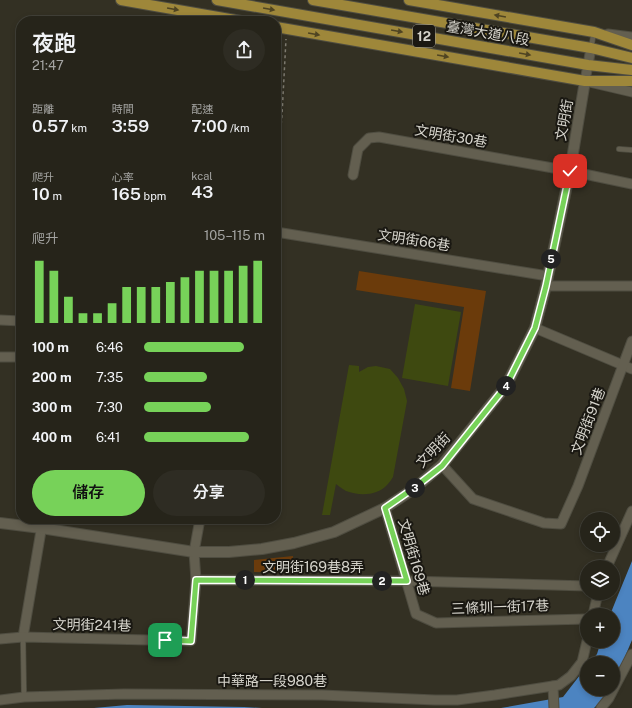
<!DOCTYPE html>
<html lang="zh-TW">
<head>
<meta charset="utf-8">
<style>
  body { margin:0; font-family:"Public Sans","Noto Sans TC",sans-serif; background:#2e2c23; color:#f1f3f6; height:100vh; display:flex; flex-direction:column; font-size:15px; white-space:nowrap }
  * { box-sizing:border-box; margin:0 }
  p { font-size:13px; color:#a4a4a2 }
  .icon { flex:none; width:22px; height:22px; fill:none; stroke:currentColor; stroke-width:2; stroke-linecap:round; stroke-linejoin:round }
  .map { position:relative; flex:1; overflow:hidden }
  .drawer { position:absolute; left:16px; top:16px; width:265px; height:508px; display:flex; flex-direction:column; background:#26241a; border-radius:16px; box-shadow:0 2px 6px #0003,0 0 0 1px #424139 }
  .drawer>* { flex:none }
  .controls { position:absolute; left:580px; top:512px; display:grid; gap:8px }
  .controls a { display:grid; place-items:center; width:40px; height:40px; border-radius:50%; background:#26241a; box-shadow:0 2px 6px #0003,0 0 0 1px #424139; font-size:20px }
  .pin { position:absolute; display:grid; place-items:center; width:34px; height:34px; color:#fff; margin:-17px; border-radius:8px; box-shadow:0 2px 6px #0006 }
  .km { position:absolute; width:20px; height:20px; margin:-10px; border-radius:50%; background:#222; color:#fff; font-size:11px; line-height:20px; text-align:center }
  .round { display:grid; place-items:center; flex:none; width:42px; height:42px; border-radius:21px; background:#2e2c23 }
  .summary { display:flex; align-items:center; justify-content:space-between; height:68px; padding:0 16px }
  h1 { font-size:22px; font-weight:600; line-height:30px }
  .figures { display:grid; grid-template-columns:repeat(3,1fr); gap:6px; height:68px; padding:4px 16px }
  .figures div { display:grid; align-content:center }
  .figures b { font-size:17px; font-weight:600 }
  .figures small { font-size:11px; font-weight:400 }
  .figures p { font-size:11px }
  .chart { height:112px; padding:8px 16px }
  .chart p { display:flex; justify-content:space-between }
  .chart svg { width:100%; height:72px; margin-top:4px; stroke:#77d259; stroke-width:6 }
  .button { display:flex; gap:8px; margin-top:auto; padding:8px 16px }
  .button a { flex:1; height:46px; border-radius:24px; background:#77d259; color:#111; font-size:16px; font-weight:600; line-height:46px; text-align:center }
  .button a+a { background:#2e2c23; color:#f1f3f6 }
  ul { padding:0 16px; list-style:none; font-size:13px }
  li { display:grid; grid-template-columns:64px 48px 1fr; align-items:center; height:30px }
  li i { height:10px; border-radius:5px; background:#77d259 }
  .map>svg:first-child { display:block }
</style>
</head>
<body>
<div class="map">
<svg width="632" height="708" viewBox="0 0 632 708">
  <rect width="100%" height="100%" fill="#333023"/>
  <g fill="#3e4910">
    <polygon points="415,304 461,312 448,386 402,378"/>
    <path d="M349,365l10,1v6l9,-5 8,-1 14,3 8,9 6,11 3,12 -14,76c-2,3 -4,6 -6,8 -10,11 -28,11 -41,6 -4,-2 -7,-5 -10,-7l-6,31h-8z"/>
  </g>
  <g fill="#4c84c1">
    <polygon points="632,561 632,640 613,685 613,663 590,663 597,654 601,641 613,641 613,615 610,615 616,600"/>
    <polygon points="587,666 587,689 611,689 610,692 594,708 501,708 563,697"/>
    <polygon points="127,705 244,707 262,708 94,708"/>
  </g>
  <g fill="#6b3b0b">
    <polygon points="359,271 486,291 470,391 451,388 464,307 356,290"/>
    <polygon points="293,556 292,573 254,572 254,560"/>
  </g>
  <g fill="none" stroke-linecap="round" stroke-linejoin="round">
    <g stroke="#4f4d41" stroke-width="6">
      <g id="lane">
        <polyline points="591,48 594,32"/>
        <polyline points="619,149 632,150"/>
        <polyline points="23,637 24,697"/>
      </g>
    </g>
    <g stroke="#4f4d41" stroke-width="11">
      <g id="street">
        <polyline points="608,34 632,37"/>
        <polyline points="591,48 585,81 632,92"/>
        <polyline points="353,175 358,149 369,138 379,137 570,171 632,184"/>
        <polyline points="276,232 548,276"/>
        <polyline points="546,286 632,286"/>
        <polyline points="0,320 21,321"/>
        <polyline points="535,328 632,369"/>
        <polyline points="0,357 21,357"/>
        <polyline points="442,465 473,499 544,523 561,524 578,486 632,341"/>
        <polyline points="385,508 416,614 436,623 587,619"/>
        <polyline points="607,567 632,511"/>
        <polyline points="196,580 407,581 587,586"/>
        <polyline points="593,615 598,593"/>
        <polyline points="23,637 43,519"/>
        <polyline points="0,639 23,637 191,641 196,580 194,552 200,519"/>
        <polyline points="553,686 554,708"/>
        <polyline points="0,700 24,697 124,694 322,695 435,700 457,700 495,695 559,685 571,676 582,662 587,641"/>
        <polyline points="601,708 609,698 632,654"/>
      </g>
    </g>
    <g stroke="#4f4d41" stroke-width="12">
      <polyline id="secondary" points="0,523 41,528 194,552 229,552 262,549 294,543 334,532 385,508 415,488 442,465 506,386 535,328 546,286 570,171 585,81"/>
    </g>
    <g stroke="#4f4d41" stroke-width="12">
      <g id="primary">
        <polyline points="121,0 241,21"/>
        <polyline points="217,0 588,65 632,70"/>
        <polyline points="313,0 591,48 632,58"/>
        <polyline points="409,0 594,32 632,45"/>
        <polyline points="276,27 585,81 632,81"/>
      </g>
    </g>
    <polyline stroke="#807d72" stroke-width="1.5" stroke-dasharray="3 3" stroke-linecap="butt" points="276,153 279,149 282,115 286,39"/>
    <use href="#lane" stroke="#635f50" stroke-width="4.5"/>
    <use href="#street" stroke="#635f50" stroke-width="9"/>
    <use href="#secondary" stroke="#635f50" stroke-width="10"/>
    <use href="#primary" stroke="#9e873a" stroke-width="10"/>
  </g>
  <defs><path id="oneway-solid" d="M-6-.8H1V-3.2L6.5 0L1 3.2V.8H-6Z"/></defs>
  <g fill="#4f4422">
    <use href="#oneway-solid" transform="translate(173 9) rotate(10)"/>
    <use href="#oneway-solid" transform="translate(269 9) rotate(10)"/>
    <use href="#oneway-solid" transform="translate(500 16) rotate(-170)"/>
    <use href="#oneway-solid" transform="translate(397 31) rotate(10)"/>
    <use href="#oneway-solid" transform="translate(314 34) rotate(10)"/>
    <use href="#oneway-solid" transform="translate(525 54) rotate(10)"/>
    <use href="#oneway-solid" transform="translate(443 56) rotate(10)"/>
  </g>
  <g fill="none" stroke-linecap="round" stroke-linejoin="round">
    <g stroke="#fff" stroke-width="8">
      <polyline id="route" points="165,640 191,641 196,580 407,581 385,508 414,488 442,466 506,386 535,328 546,286 570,171"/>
    </g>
    <use href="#route" stroke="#77d259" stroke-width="5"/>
  </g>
  <g text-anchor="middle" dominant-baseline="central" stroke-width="4" stroke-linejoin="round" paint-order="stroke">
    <rect fill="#1a1812" stroke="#9e9c94" stroke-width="1" x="413" y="25" width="22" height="22" rx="3"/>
    <g font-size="13" font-weight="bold" fill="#d6d4cc">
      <text x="424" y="36">12</text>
    </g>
    <g font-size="14" fill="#d6d4cc" stroke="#1a1812">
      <text transform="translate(488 33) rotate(10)">臺灣大道八段</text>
      <text transform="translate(564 120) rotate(-80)">文明街</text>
      <text transform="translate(451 136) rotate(10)">文明街30巷</text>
      <text transform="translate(414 240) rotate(9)">文明街66巷</text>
      <text transform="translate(588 421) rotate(-69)">文明街91巷</text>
      <text transform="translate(433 450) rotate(-46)">文明街</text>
      <text transform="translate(414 557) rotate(74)">文明街169巷</text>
      <text x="313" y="567">文明街169巷8弄</text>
      <text transform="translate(500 607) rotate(-2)">三條圳一街17巷</text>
      <text transform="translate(92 625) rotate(1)">文明街241巷</text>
      <text x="272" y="681">中華路一段980巷</text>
    </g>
  </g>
</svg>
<div class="controls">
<a><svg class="icon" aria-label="locate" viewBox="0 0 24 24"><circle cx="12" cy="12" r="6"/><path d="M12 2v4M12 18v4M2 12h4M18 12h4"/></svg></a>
<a><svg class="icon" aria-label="layers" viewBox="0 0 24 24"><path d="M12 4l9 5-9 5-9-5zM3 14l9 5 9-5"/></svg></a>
<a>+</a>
<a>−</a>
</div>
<div class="pin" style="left:165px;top:640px;background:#1e9e55"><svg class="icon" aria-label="arrive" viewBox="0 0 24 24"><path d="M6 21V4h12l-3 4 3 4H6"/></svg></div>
<div class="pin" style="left:570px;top:171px;background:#d93025"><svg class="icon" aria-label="check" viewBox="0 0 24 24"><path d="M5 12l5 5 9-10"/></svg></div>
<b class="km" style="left:245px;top:580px">1</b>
<b class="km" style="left:382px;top:581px">2</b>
<b class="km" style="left:415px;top:488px">3</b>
<b class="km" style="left:506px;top:386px">4</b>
<b class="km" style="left:551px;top:259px">5</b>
<section class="drawer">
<div class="summary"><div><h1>夜跑</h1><p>21:47</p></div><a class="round"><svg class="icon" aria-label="share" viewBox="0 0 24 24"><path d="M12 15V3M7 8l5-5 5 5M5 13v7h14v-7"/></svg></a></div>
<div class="figures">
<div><p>距離</p><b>0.57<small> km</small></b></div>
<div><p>時間</p><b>3:59</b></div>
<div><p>配速</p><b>7:00<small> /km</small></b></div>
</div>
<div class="figures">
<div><p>爬升</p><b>10<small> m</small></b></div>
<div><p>心率</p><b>165<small> bpm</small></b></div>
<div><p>kcal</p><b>43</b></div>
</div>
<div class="chart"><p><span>爬升</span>105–115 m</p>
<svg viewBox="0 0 160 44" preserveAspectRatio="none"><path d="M5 44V6M15 44V12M25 44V28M35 44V38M45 44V38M55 44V32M65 44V22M75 44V22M85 44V22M95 44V19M105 44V16M115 44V12M125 44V12M135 44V12M145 44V9M155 44V6"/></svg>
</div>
<ul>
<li><b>100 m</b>6:46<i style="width:83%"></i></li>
<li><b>200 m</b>7:35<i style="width:52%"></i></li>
<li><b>300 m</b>7:30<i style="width:55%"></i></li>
<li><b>400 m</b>6:41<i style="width:87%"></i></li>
</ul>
<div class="button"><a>儲存</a><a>分享</a></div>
</section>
</div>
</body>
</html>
